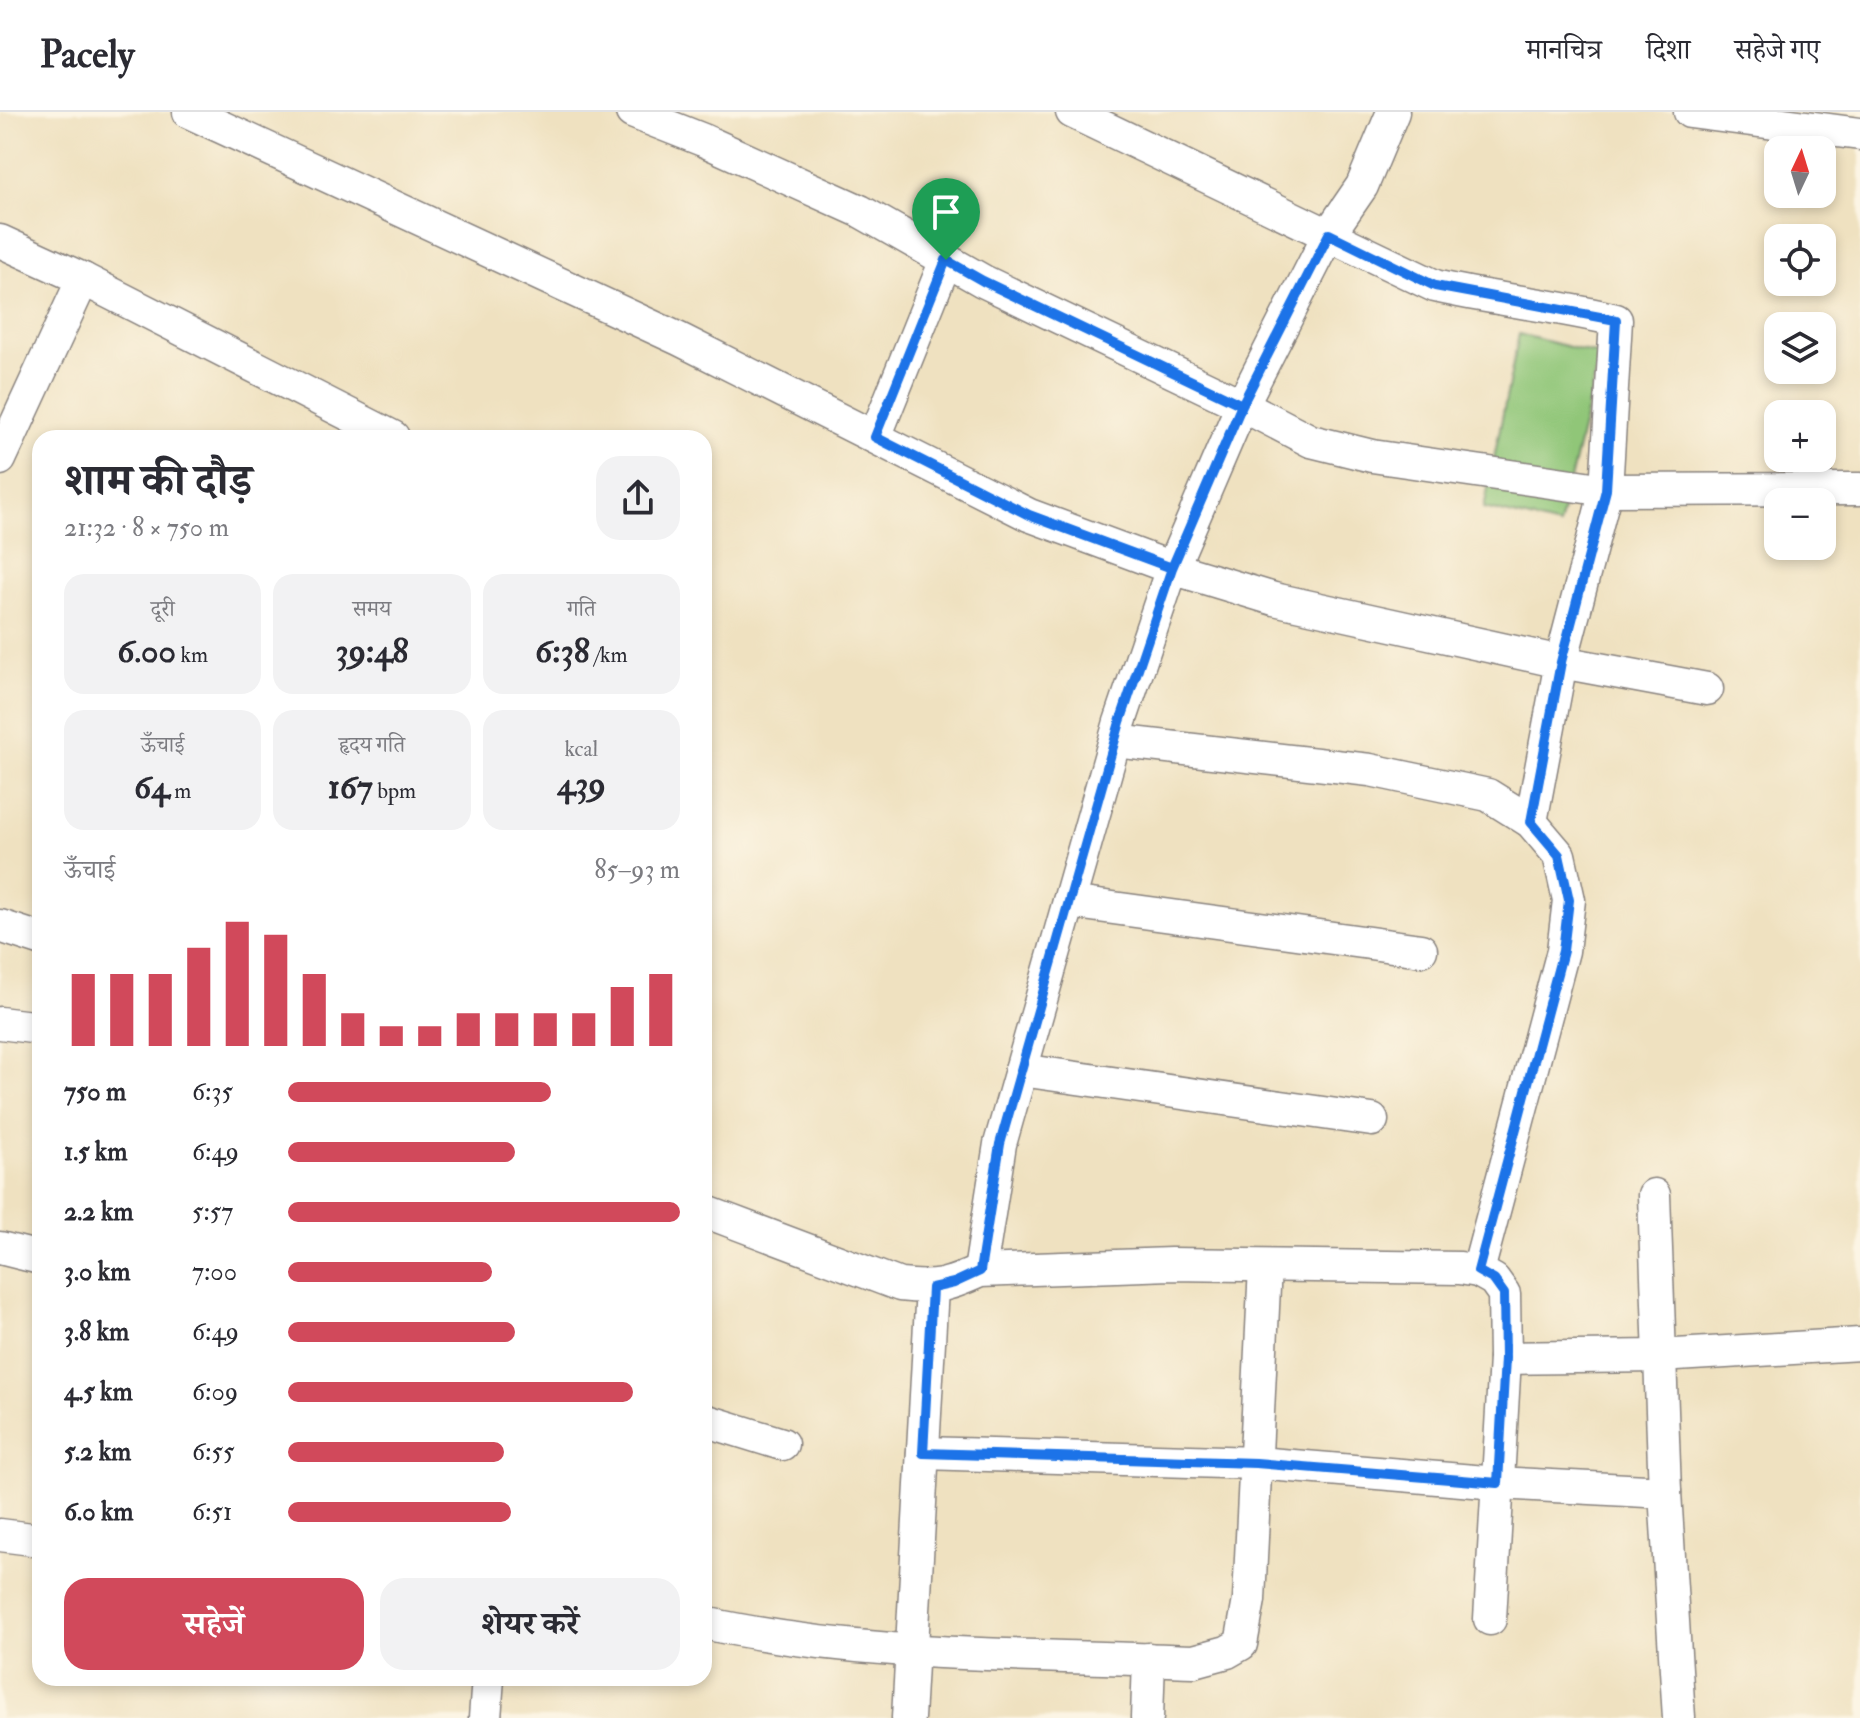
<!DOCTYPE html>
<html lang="hi">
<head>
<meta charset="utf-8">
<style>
  body { margin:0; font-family:"IM FELL Double Pica","Noto Serif Devanagari",serif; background:#f2f2f3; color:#2b2b33; height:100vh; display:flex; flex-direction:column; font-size:30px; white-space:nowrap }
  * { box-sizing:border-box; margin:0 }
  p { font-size:26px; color:#7c7c81 }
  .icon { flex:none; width:44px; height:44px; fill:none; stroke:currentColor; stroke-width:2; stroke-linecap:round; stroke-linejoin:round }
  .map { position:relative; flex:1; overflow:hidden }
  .panel { position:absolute; left:32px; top:318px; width:680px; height:1256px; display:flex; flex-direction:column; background:#fff; border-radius:24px; box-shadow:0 4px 12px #0003 }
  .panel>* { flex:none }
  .needle { width:52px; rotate:4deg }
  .tools { position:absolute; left:1764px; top:24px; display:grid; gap:16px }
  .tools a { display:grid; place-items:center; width:72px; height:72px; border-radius:16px; background:#fff; box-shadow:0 4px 12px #0003; font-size:40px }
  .pin { position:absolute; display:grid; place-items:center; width:68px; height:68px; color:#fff; margin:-82px -34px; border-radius:50% 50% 50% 0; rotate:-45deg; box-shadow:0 0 8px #0007 }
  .pin .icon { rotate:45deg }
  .round { display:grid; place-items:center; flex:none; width:84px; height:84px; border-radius:24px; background:#f2f2f3 }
  .summary { display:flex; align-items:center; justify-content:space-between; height:136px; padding:0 32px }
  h1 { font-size:44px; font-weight:700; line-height:60px }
  .figures { display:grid; grid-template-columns:repeat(3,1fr); gap:12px; height:136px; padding:8px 32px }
  .figures div { display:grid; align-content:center; border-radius:20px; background:#f2f2f3; text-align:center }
  .figures b { font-size:34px; font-weight:700 }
  .figures small { font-size:22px; font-weight:400 }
  .figures p { font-size:22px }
  .chart { height:224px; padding:16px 32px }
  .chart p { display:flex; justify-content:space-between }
  .chart svg { width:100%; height:144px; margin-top:8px; stroke:#d1495b; stroke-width:6 }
  .cta { display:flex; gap:16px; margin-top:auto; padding:16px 32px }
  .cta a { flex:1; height:92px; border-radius:24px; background:#d1495b; color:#fff; font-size:32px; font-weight:700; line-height:92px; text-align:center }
  .cta a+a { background:#f2f2f3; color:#2b2b33 }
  ul { padding:0 32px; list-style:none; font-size:26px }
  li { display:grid; grid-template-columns:128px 96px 1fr; align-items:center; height:60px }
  li i { height:20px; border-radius:10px; background:#d1495b }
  header { display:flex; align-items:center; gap:48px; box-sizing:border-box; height:112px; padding:0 40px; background:#fff; border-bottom:2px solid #e1e1e2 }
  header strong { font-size:38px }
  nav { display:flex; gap:44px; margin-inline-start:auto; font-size:28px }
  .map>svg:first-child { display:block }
</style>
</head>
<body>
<header>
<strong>Pacely</strong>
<nav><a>मानचित्र</a><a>दिशा</a><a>सहेजे गए</a></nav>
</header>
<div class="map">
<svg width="1860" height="1606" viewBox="0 0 1860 1606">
  <rect width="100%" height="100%" fill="#fcf5e5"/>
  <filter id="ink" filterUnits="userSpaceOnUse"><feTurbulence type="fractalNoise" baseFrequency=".0125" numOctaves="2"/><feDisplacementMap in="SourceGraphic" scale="16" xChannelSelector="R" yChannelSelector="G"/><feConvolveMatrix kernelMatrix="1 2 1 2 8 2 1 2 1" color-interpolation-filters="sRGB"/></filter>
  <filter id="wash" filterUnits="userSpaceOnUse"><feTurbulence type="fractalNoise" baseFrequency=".006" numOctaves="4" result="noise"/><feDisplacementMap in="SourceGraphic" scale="32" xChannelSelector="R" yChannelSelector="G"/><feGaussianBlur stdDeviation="1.8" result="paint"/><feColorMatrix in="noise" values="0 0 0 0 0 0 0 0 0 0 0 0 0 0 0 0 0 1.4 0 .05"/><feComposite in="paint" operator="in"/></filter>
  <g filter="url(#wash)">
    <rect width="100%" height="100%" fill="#efe1c0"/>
    <polygon fill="#90c678" stroke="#59745a" stroke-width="2" points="1519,222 1600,243 1559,414 1484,396"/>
  </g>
  <g filter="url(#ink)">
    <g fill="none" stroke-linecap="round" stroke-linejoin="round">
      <g stroke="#88827e" stroke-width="35">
        <g id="street">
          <polyline points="189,0 679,227 1029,403 1172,456 1242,293 1329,122 1362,74 1393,0"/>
          <polyline points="632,0 703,28 860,99 983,169 1242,293 1311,329 1372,344 1606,378 1561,550 1531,710"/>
          <path d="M1072,0l363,174c60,14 121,19 181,34l-10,170 254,-1"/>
          <polyline points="1690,0 1860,22"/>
          <polyline points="0,129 83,167 393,325"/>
          <polyline points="875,325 946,148"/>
          <polyline points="0,347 83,167"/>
          <polyline points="1115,629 1370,658 1488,683 1531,710 1559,743 1569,788 1563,839 1478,1159"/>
          <polyline points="1069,790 1421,838"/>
          <polyline points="0,814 40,827"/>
          <polyline points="0,911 40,916"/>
          <polyline points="1021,958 1372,1008"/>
          <polyline points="1654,1083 1665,1380 1679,1606"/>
          <path d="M704,1099l196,74c36,4 47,1 80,-14l191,-7 289,4 18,3 16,9 10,14 1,64 -15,261"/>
          <polyline points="0,1136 40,1146"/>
          <polyline points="980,1159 1000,1032 1120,610 1172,456 1274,487 1561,550 1707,577"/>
          <polyline points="1505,1246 1659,1244 1860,1232"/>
          <polyline points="704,1308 782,1332"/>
          <polyline points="923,1341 1256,1351 1498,1371 1665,1380"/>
          <polyline points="0,1423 40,1428"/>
          <path d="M704,1511c160,35 327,31 490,38l33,-9 14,-8 8,-44 16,-334"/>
          <polyline points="485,1606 488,1566"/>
          <polyline points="908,1606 932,1176"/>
          <polyline points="1147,1606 1149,1547"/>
        </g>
      </g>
      <use href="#street" stroke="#fff" stroke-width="32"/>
    </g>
  </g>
  <g fill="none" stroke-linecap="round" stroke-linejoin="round" filter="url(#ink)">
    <g stroke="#fff" stroke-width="16">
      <polyline id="route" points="946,148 983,169 1242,293 1172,456 1120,610 1000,1032 980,1159 954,1171 932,1176 923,1341 1256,1351 1498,1371 1505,1246 1504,1182 1494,1168 1478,1159 1563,839 1569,788 1559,743 1531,710 1561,550 1606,378 1616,208 1435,174 1329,122 1242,293 1172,456 1029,403 875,325 946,148"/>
    </g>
    <use href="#route" stroke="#1a73e8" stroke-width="10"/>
  </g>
</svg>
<div class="tools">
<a><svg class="needle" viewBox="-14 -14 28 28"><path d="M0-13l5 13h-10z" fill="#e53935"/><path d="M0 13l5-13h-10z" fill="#7c7c81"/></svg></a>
<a><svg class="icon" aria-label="locate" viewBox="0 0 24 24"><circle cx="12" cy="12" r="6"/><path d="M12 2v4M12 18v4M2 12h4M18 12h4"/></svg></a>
<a><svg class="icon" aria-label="layers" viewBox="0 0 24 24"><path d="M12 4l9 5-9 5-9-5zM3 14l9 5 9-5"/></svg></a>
<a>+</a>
<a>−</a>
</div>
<div class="pin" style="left:946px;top:148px;background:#1e9e55"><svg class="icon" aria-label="arrive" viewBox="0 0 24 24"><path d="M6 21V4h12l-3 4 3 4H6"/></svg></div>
<section class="panel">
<div class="summary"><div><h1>शाम की दौड़</h1><p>21:32 · 8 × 750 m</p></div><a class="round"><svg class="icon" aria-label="share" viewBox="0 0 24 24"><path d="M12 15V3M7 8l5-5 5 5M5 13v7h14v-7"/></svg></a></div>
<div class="figures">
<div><p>दूरी</p><b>6.00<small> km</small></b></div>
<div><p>समय</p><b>39:48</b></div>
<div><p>गति</p><b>6:38<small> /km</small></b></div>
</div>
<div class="figures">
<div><p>ऊँचाई</p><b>64<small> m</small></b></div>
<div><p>हृदय गति</p><b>167<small> bpm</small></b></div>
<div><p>kcal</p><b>439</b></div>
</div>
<div class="chart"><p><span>ऊँचाई</span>85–93 m</p>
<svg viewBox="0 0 160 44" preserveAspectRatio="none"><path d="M5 44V22M15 44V22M25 44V22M35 44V14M45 44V6M55 44V10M65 44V22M75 44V34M85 44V38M95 44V38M105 44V34M115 44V34M125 44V34M135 44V34M145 44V26M155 44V22"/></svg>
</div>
<ul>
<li><b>750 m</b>6:35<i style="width:67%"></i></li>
<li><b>1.5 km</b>6:49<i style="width:58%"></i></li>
<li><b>2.2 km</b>5:57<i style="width:100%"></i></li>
<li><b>3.0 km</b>7:00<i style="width:52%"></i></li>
<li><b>3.8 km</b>6:49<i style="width:58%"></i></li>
<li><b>4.5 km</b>6:09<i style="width:88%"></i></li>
<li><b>5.2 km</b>6:55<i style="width:55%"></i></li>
<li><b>6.0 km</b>6:51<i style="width:57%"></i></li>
</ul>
<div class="cta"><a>सहेजें</a><a>शेयर करें</a></div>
</section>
</div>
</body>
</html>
